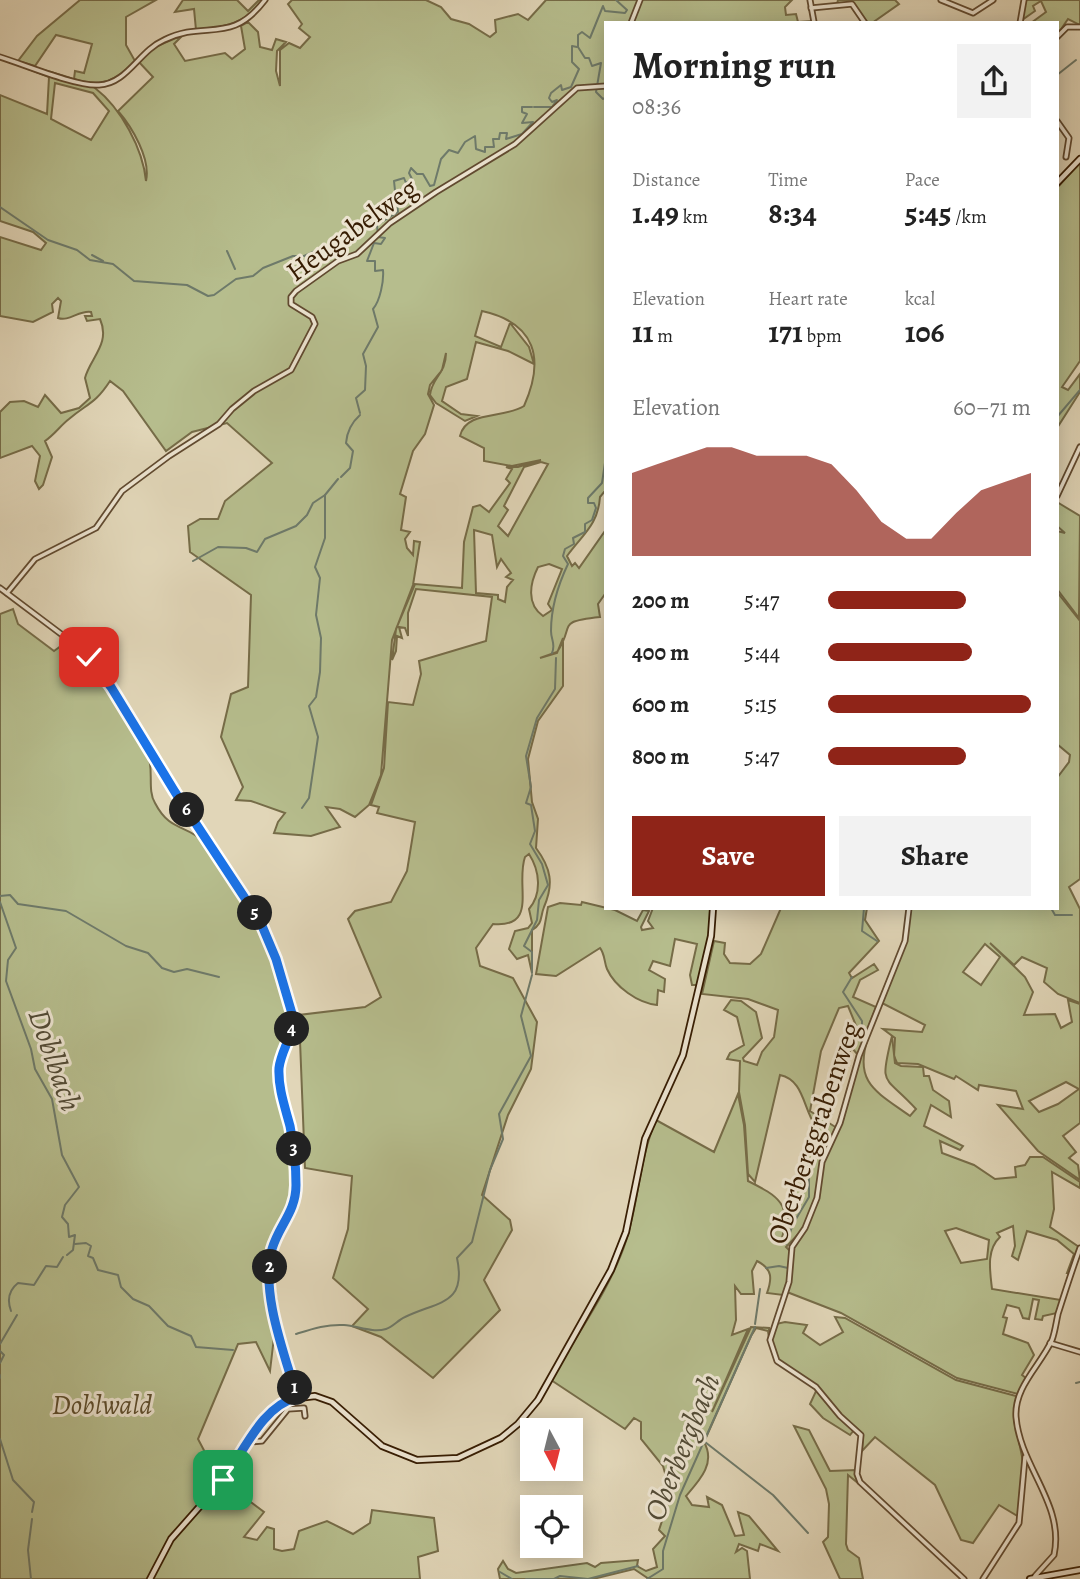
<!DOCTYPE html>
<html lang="en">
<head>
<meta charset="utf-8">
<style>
  body { margin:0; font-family:Alegreya,serif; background:#f2f2f2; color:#222; height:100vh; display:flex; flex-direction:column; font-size:26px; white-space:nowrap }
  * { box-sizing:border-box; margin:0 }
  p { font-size:23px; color:#767676 }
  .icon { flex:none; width:38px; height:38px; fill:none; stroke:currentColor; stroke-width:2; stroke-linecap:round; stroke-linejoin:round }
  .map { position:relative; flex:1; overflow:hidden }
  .details { position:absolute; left:604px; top:21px; width:455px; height:889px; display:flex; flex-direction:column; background:#fff; border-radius:0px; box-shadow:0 4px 18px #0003 }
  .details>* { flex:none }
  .needle { width:46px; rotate:173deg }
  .buttons { position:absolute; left:520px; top:1418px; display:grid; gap:14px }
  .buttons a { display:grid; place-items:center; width:63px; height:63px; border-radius:0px; background:#fff; box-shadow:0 4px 18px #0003; font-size:35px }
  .pin { position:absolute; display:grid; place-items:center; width:60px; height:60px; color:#fff; margin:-30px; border-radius:14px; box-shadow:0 4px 10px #0006 }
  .km { position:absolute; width:35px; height:35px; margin:-18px; border-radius:50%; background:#222; color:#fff; font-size:19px; line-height:35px; text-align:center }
  .round { display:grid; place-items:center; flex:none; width:74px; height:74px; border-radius:0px; background:#f2f2f2 }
  .headline { display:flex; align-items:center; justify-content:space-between; height:119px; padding:0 28px }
  h1 { font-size:38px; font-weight:700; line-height:52px }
  .metrics { display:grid; grid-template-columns:repeat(3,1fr); gap:10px; height:119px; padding:7px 28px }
  .metrics div { display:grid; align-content:center }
  .metrics b { font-size:30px; font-weight:700 }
  .metrics small { font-size:19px; font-weight:400 }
  .metrics p { font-size:19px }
  .chart { height:196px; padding:14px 28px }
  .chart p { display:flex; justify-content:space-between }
  .chart svg { width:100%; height:126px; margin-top:7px; fill:#8f2418; opacity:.7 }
  .cta { display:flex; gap:14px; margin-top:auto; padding:14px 28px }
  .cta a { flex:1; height:80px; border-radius:0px; background:#8f2418; color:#fff; font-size:28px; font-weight:700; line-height:80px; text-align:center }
  .cta a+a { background:#f2f2f2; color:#222 }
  ul { padding:0 28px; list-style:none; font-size:23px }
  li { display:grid; grid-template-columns:112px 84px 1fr; align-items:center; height:52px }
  li i { height:18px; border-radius:9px; background:#8f2418 }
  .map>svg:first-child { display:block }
</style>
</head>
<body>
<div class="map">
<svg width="1080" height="1579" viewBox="0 0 1080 1579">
  <rect width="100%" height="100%" fill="#e1d6b8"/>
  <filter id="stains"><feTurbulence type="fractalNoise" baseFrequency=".00286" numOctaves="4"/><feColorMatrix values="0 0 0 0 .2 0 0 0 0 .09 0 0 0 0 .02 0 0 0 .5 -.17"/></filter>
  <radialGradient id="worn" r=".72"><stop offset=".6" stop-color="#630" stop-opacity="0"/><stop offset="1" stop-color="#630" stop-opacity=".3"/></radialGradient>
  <g fill="#b6bd8d" stroke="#766c48" stroke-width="2" fill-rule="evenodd">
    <path d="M80,0h76l-30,17v28l9,16c-19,20 -34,27 -61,18l1,-8 9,2 8,-29 -36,-9 -21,31 -17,-5 19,-25z"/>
    <path d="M183,0h54l11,11 11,-11h4c-18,24 -38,27 -67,30l-2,-21 -19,3z"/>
    <path d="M292,0h134l15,7 10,12 18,5 21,13 6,-5 -1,-12 23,-6 10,6 18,-20h246l-7,7 1,8 10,-1 2,8 14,-1v2h-206l-1,468 -5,6c-2,28 -17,37 -33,59l5,10 3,-3 4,5 26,-37v63l-7,10 2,13c-46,5 -24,8 -43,35l-17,6 17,-5 6,-15v48l-25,35 -10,38 4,43 6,17 -2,29c15,20 18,36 8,59 -4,10 -1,17 -12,23v43l-4,-18 -11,4 -8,-10 6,-18 13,-3 4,-5 -3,-14c13,-15 11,-38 0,-55l-4,3c-10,28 14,71 -32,67l-17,24 4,18 33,12 24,44 -6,47 -23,46 -26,80 28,25 2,10 -28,50 16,30 -67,68 -52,-41 -29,-11 16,-17 -35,-31 15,-49 4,-53 -47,-8 -6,-153 66,-8 16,-10 -33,-78 7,-8 36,-9 16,-31 8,-49 -34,-8 -4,-1 2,-6 -8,-2 13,-37 4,-66 25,3 8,-31 -2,-13 67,-20 6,-44 -76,-8 -8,24v23l-3,-8 -6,-1 3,11 -5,-2 -1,15 -4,9 4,-31 19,-45 47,4 2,-46 9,-35 7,-2 9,7 21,-29 -4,-4 6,-10 -6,-2h12l23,-7 -29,6 -28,-5v-13l-24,-12c6,-26 44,-17 64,-30 21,-47 12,-83 -42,-95l-7,25 26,11 9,-24 19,24 5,17 -26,-13 -32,-9 -9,37 -21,8 -4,14 19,13 16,2 -12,5 -29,-18 -6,-8c2,-18 16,-21 16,-42l-4,17 -12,15 -2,9 6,11 -9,29 -12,17 -13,43 6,3 -5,33 9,2 -5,7 2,9 6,7 1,-14 6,1 -7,43 -21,55 -11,135 -12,30 -14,12 -15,-8 -14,-2 14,20 -29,9 -37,-3 4,-11 7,-9 -34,-12 -15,-1 7,-13 -22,-50 10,-43 17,-7 3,-92 -61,-43 -2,-26 12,-7h18l7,-18 47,-38 -45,-40 -35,9 -26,19 -43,-60 -13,-10c-15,23 -22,22 -41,38 -9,7 -14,15 -24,22l7,16 -9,28 -4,4 -4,-8 5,-25 -8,-10 -32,12v-46l10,-10 14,-1 14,6 7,-12 16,18 18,-5 11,-10 -5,-20c5,-20 26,-34 15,-59l-13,2 -2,-5h7l-1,-4c-12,-2 -22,10 -33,6l3,-17 -3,-3 -6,6 1,8 -20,10 -33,-6v-79l41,13 5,-7 -13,-11 -33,-11v-126l47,19 2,-37 -49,-19c18,5 83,21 95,30 26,20 48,61 51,93 5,-22 -14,-54 -28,-70l35,-34 -15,-16 12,-12 33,-14 -9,9 11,17 40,-8 7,6 13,-10 -4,-23 7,-4 10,10 2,15 12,3 4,-11 10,3 -9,9 -1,20 4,15v-36l9,-7 11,5 10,-11 -11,-9 3,-4 -14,-20zM55,83l38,10 16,18 -18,29 -40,-21zM541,462l7,2 -40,72 -10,-10 10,-16 -4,-4 20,-39zM474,530l18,5 5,32 4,-8 10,14 -5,4 7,3 -6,7 -2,15 -7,-3v-4l-22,-2zM549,564l13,5 -14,35 4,6 -9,6c-17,-12 -13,-33 -5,-49z"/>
    <polygon points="838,0 895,0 899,4 872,23 866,23 854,4 837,4"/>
    <polygon points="1025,0 1080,0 1080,25 1068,19 1057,35 1057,23 1031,23 1046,12 1041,1 1033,6 1035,11 1022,20"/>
    <polygon points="1080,162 1080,361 1062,387 1068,390 1080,374 1080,392 1057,428 1057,188"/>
    <polygon points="1057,502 1080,516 1079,618 1057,589 1057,531 1065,533 1057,526"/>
    <path d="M1057,592l23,29v258l-11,8 11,22v94l-22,-9 -14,-12 3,-14 -25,-11 -8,8 -24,-22 35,34 8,15 -9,23 31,-1 6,14 11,-6 -4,-22 12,4v119l-17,13 13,16 -7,6 9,7 2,15 -42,-29 -40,-46 25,4 -7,-18 -37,-6 -1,5 -22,-14 -2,3 -36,-15 -21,-1 -3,-7 1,-18 -12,-9 39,3 3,-7 -45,-23 26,-61 4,-33h147v-130l12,-16 1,-7 -13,-11zM985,944l15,13 -19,28 -18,-13zM1066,1082l13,7 -21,15 -19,8 -10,-11z"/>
    <path d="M13,609l5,15 36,27 11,-8c31,24 70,76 83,112 6,15 -1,35 7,48 15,29 31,21 49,39l53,83 16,36 16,59 -14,51 17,94 -1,34 -23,55 6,83 -4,34 -14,-29 -18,2 -40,95 20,38 46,35 -20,25 13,3 10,-13 7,2v20l8,2 12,-2 5,-18 28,-10 26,13 17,-11 2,-13 62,8 4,33 -20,6 2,22h-420v-965z"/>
    <path d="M582,902l33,8 22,11 6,-11 6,1 -8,16 1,3 11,-2 -5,-7 5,-13h58l-2,28 -11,49h-6l-2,-10 7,-31 -22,-5 -5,27 -17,-5 -4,9 16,9 -1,13 -6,-2 -1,15c-19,-2 -42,-18 -50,-36 -3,-7 -2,-15 -7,-21l-44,28 -20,-2 12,-67 12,-4 21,2z"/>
    <path d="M781,908h86l-2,12 14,21 -30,32 3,5 22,-14 4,6 -18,10 -7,17 23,10 -18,48 -6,-7 -6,9 3,8 -6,1 -3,6 -2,-1 4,-29 15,-14 -9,-22 -9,2 -18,43 -11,60 27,17 -16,34 -2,30 -15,36 -18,19 4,4 -2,31 -5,13 -16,-2c5,-14 6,-24 -10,-32l-5,10 2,23h-13l-6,-8 1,34 -4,15 16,-6 -36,83 39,-85 18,1v10l-1,-7 -12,-3 -5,8 -47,106c12,21 -4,38 -18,54l6,9 17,2 -2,-10 15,8 13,31 9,-1 -6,-23 11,4 29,35 -18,-7 -2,7 -19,-7 -3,8 6,-4 5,3 3,28h-101l-15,-10 -41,10h-93l-2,-10 5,-8 5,8 8,4 71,-10 8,4 6,-4 37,-3 -1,6 9,5 11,-4 -4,-18 12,-13 -6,-6 12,-36 -8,-28 -22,-27v-17l-7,-4 -9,11 -74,-49c25,-45 59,-90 75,-139 13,-40 13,-82 30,-121l58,32 24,-58 6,31 4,56c30,15 45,23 33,60l2,1 7,-20 -4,-8 29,-89c-12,-17 -11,-45 -35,-50l-25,107 -7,-8 -3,-49 -6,-33 1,-31 -13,-2 3,-6 14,-8 -7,-28 -13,-7 7,-10 10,1 15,11 6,26 -19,20 1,3 13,4 5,-13 12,-15 4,-27 -30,-11 -46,-5 12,-53 11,2 -1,11 6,9 20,1 11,-10z"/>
    <path d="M892,1036l3,27 6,3 22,1 1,9h5l4,14 16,11 2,16 -20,-12 -7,21 39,20 -3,4 -20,-9 2,12 32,12 21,14 21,-2 -1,-10 10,-2 5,-8h13l37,25v6l-28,-16 2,37 -4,18 29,20 -10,26h-2l7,-19 -17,-14 -30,-9 -9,29 -6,-4 3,-10 -2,-20 -16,7 3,4c-14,13 -10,34 -8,52l69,11 -4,13 -14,3 -1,4 -7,-1 4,-19 -6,-1 -4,20 -6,-1 -4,-10 -12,-3 -4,12 4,1 -4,16 25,9 6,12 -12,20 4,3 -8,16 -61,-16 -116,-65 -54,-21 6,-45 25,-48 5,-37 20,-42 15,-60 10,-22c-15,45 9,54 42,78l6,-7c-32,-35 -37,-21 -24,-73zM956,1228l33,12 -2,19 -26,4 -16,-32z"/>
    <polygon points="835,1317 845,1318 956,1380 1016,1396 1014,1418 1024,1466 1019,1517 999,1505 973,1543 961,1540 935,1485 875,1437 862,1451 863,1434 841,1415 818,1388 778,1360 771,1340 776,1324 785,1322 807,1325 803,1333 820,1345 843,1332"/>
    <polygon points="817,1389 854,1430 850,1435 823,1418 810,1404"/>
    <polygon points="794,1426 809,1430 830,1471 856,1470 858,1483 848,1475 846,1544 848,1550 859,1558 863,1579 840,1579 823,1542 828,1537 829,1504 826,1489"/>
  </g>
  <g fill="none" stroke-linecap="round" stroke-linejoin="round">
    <g stroke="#6e7a6a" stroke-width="2">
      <polyline points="1057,75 1076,60"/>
      <polyline points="606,97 603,99 596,92 601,63 592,66 589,58 585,58 578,47 578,35 582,32 590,38 603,6 605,11 625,13 627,10 616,0"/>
      <polyline points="534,107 552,107 557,100 552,102 549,98 551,93 561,85 562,90 571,87 579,69 572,62 572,46 577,47"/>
      <polyline points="396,200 394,181 404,178 406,183 412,179 409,173 411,168 417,174 423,174 430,186 434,185 441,159 449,150 458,153 465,142 475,136 476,149 485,152 485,147 494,147 493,139 499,139 500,133 507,133 506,139 522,134 533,122 522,123 527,114 522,112 522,107 532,107"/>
      <polyline points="0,207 48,240 77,250 90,260 113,264 134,281 187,285 208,296 214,295 236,279 253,276 263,268 293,256 304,256 336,242 342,243 357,237 360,229 377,225"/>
      <polyline points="227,251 235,269"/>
      <polyline points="92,255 103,261"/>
      <path d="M360,413l-4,-15 9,-8 1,-24 -3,-12 15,-27 -5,-18c7,-8 11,-28 10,-39l-8,1v-10h-8l7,-18 7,1 4,-6 -7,-1 -1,-12 21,-13 -1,-9"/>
      <polyline points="1057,417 1080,390"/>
      <path d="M341,477l9,-9 3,-17 -7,-8c1,-12 5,-20 14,-28"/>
      <polyline points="193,561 218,547 246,548 257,552 265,539 296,526 307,515 313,503 325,495"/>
      <path d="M552,653c4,-9 -1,-13 -1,-22 0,-22 7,-46 17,-67l-5,-8 2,-7 9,-5 -1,-6 12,-6v-8l7,-4 4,-12 -2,-5h-6v-5l14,-15 4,-27"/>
      <polyline points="302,808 309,798 318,737 309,706 316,697 320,672 321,638 316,615 320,578 315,567 325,538 325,495 338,479"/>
      <polyline points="0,896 10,895 18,904 66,911 126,946 148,953 162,968 174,972 187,969 219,977"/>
      <polyline points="0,902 16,948 8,960 6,981 31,1049 35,1069 52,1099 62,1155 79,1187 65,1205 62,1217 68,1224 69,1237 75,1235 73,1250 67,1255"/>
      <polyline points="864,908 862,931 877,941"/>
      <polyline points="1051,908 1055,915 1072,915"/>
      <polyline points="532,973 532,952 524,946 537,920 539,900 548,885 542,864 530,844 535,831 531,805 526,803 531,787 526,756 537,718 555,689 556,658"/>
      <polyline points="831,1115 843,1055 848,1044 862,1032 862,1021 843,992 852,977"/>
      <polyline points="793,1224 809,1197 809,1168 827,1123"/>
      <polyline points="75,1244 86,1243 91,1246 88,1256 93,1258 98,1270 118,1275 121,1287 133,1299 149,1306 168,1326 191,1336 196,1347 233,1350"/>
      <polyline points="786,1244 792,1227"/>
      <polyline points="766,1268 779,1266 788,1268"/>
      <path d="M11,1311c-4,-11 -2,-21 7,-28l16,2 12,-19 11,1 6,-10"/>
      <polyline points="755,1324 760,1289"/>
      <path d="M296,1334c16,-5 31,-10 48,-9 14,1 28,8 42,4 7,-2 12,-9 19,-12 33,-16 62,-12 52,-59l15,-16 18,-72 13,-31 -4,-25 32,-58 -10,-40 11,-41"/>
      <polyline points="0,1344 17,1315"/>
      <polyline points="0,1351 4,1355 0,1363"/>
      <polyline points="0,1375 0,1378"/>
      <polyline points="1076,1383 1080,1382"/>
      <polyline points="0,1439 13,1480 34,1502 32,1512"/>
      <polyline points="705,1442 773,1495 808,1533"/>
      <polyline points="500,1572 512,1579"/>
      <polyline points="31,1579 28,1550 32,1519"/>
      <polyline points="526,1579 553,1579"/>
      <polyline points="554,1579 560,1576 588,1579 638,1566"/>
      <polyline points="647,1579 663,1569 663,1551 680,1495 755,1327"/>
    </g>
    <g stroke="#614a30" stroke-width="7">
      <g id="minor">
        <polyline points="810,0 814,22"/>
        <polyline points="941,0 973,13 993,0"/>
        <polyline points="811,8 852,4 865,23"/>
        <polyline points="631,23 640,0"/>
        <polyline points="1020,23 1024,0"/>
        <polyline points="1057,37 1067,27 1080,27"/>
        <path d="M0,57c23,7 77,30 99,28 28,-1 40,-34 65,-45 42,-21 66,6 101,-40"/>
        <polyline points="1057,121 1069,138 1066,157"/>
        <polyline points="1057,496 1080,447"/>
        <polyline points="0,588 81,649 102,672 175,792 260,921 276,959 293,1017 282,1054 279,1078 294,1149 296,1192 291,1213 273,1247 271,1279 278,1330 297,1397"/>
        <polyline points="7,593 35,559 96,528 122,491 169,456 219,424 232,409 254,391 291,370 315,324 312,317 291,304 291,297 296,291 338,261 357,254 390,223 436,192 515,144 577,88 606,86"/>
        <polyline points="909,908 905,941 859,1056 840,1123 822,1162 817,1198 805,1228 792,1247 789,1282 770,1340 777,1361 816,1387 840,1416 861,1435 857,1474 860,1482 964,1579"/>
        <polyline points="1050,1343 1080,1352"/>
        <polyline points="249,1442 262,1441 288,1409 304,1408 305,1416"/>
        <path d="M1035,1576l19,-21c11,-51 -34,-88 -38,-138 -2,-30 24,-51 36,-77 3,-8 4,-17 6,-26 7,-22 14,-44 22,-66"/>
        <polyline points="983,1579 1019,1523 1025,1457"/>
      </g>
    </g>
    <g stroke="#361c02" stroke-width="8">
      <g id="secondary">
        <polyline points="1057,183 1080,159"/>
        <polyline points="150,1579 171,1539 224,1479 268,1414 291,1399 315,1396 332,1402 382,1446 417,1460 458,1458 501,1438 518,1424 538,1400 611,1270 626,1232 645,1139 683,1055 711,936 713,908"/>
        <polyline points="1030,1579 1080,1570"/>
      </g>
    </g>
    <use href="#minor" stroke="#ece4d1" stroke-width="3.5"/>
    <use href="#secondary" stroke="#ece4d1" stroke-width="4.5"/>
  </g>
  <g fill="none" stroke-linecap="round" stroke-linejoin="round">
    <g stroke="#fff" stroke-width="14">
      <path id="route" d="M89,657l22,30 64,105 85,129 16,38 17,58c1,18 -12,33 -14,51 -1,20 6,39 11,58 4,20 6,39 6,59 0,27 -17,40 -24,64 -12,44 13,106 25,148 -36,10 -53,55 -74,83"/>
    </g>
    <use href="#route" stroke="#1a73e8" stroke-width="9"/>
  </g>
  <g text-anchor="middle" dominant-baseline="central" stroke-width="6" stroke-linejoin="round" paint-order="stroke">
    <g font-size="28" fill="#361c02" stroke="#ece4d1">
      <text transform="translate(352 230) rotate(-36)">Heugabelweg</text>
      <text transform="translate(814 1133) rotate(-71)">Oberberggrabenweg</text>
    </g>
    <g font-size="28" font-style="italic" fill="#5c4c2c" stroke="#ece4d1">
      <text x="102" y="1405">Doblwald</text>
    </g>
    <g font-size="30" font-style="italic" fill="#524b36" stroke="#ece4d1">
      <text transform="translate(55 1060) rotate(71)">Doblbach</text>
      <text transform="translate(682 1447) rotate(-68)">Oberbergbach</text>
    </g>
  </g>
  <rect width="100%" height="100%" filter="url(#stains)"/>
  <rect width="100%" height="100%" fill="url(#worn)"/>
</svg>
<div class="buttons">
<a><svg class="needle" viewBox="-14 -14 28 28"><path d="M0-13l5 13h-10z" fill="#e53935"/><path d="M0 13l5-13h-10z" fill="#767676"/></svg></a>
<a><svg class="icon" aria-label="locate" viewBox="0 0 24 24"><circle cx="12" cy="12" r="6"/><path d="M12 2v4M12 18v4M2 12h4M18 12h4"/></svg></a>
</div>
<div class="pin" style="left:223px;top:1480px;background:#1e9e55"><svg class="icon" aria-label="arrive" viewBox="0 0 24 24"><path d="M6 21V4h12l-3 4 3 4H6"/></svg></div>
<div class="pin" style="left:89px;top:657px;background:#d93025"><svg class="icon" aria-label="check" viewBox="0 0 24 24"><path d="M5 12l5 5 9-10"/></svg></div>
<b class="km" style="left:295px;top:1388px">1</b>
<b class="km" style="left:270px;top:1267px">2</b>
<b class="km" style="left:294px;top:1149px">3</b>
<b class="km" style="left:292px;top:1029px">4</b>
<b class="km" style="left:255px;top:913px">5</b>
<b class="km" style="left:187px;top:810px">6</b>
<section class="details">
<div class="headline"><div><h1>Morning run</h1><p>08:36</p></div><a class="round"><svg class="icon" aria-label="share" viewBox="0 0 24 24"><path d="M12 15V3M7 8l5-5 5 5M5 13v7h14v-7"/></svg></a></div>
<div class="metrics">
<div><p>Distance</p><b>1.49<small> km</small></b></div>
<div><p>Time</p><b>8:34</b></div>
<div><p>Pace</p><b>5:45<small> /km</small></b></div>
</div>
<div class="metrics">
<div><p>Elevation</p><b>11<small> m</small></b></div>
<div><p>Heart rate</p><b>171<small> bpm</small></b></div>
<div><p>kcal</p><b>106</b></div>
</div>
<div class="chart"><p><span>Elevation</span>60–71 m</p>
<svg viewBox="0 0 160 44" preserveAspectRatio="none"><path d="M0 44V15L10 12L20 9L30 6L40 6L50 9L60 9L70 9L80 12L90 21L100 32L110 38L120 38L130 29L140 21L150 18L160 15V44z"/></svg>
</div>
<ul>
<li><b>200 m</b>5:47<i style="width:68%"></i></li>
<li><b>400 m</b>5:44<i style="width:71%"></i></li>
<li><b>600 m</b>5:15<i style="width:100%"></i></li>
<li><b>800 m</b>5:47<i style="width:68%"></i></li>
</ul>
<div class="cta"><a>Save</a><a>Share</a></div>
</section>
</div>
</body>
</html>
